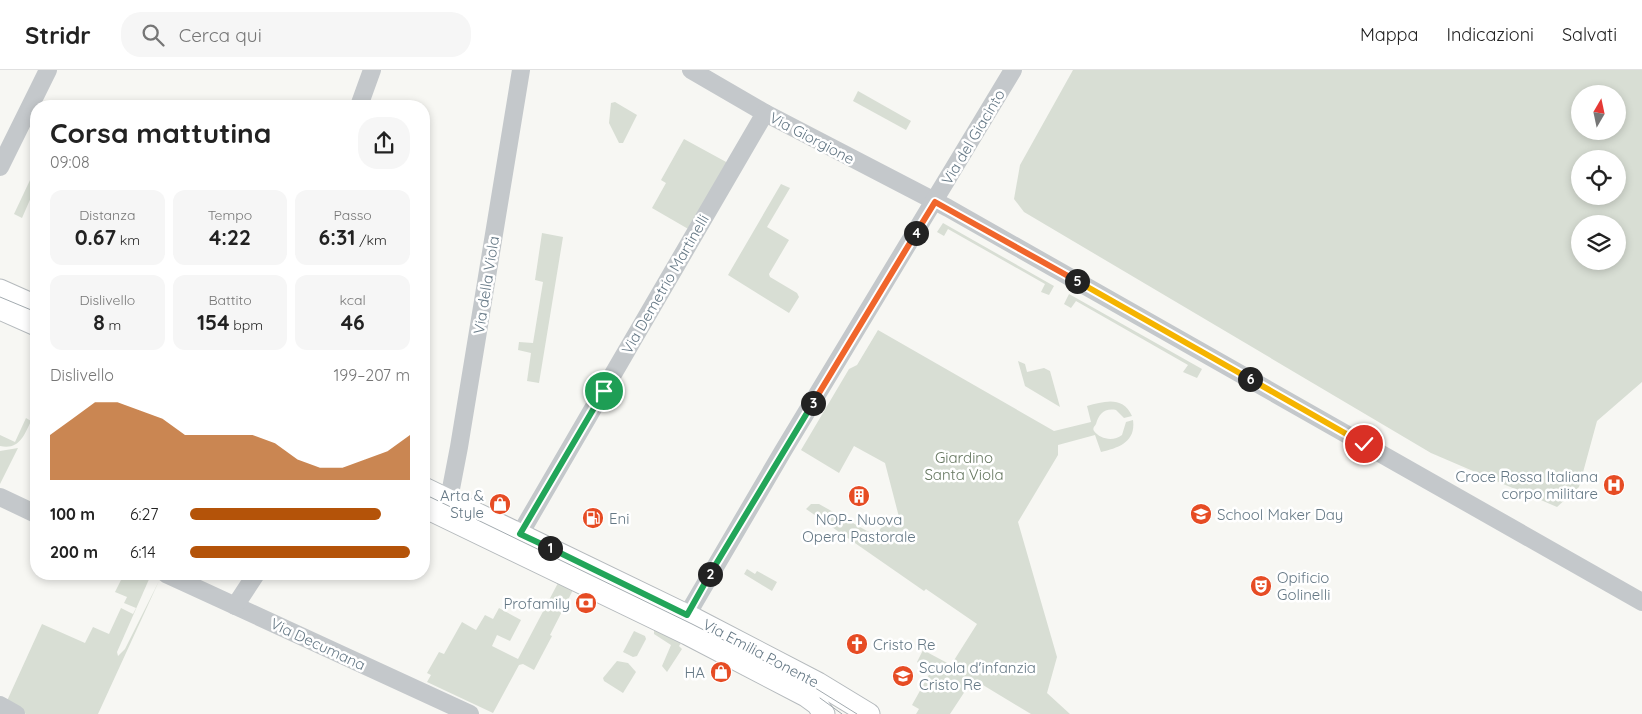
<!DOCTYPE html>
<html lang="it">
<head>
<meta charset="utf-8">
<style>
  body { margin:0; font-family:Quicksand,sans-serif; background:#f6f6f6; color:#222; height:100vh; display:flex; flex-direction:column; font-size:19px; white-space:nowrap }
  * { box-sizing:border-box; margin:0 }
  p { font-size:16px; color:#767676 }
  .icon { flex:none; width:28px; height:28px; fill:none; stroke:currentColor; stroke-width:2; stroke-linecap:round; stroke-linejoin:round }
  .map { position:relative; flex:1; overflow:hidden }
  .side { position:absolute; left:30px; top:30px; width:400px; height:480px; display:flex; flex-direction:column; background:#fff; border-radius:20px; box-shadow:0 2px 8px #0003 }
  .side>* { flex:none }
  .needle { width:32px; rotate:9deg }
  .tools { position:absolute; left:1571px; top:15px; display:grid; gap:10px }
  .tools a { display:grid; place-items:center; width:55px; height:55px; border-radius:50%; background:#fff; box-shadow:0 2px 8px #0003; font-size:25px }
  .pin { position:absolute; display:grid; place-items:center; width:42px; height:42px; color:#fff; margin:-21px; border:2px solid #fff; border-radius:50%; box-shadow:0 1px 5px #0007 }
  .km { position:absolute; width:25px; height:25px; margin:-12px; border-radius:50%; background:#222; color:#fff; font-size:14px; line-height:25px; text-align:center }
  .round { display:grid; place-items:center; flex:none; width:52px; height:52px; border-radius:20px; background:#f6f6f6 }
  .overview { display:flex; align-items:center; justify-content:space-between; height:85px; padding:0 20px }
  h1 { font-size:28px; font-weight:800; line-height:38px }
  .metrics { display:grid; grid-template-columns:repeat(3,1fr); gap:8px; height:85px; padding:5px 20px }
  .metrics div { display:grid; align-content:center; border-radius:12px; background:#f6f6f6; text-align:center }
  .metrics b { font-size:21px; font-weight:800 }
  .metrics small { font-size:14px; font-weight:400 }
  .metrics p { font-size:14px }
  .chart { height:140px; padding:10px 20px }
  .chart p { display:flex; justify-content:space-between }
  .chart svg { width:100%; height:90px; margin-top:5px; fill:#b45309; opacity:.7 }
  ul { padding:0 20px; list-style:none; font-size:16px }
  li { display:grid; grid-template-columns:80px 60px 1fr; align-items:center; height:38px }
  li i { height:12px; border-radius:6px; background:#b45309 }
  header { display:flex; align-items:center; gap:30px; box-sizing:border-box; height:70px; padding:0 25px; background:#fff; border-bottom:1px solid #e0e0e0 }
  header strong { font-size:24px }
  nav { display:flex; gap:28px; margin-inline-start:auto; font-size:18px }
  .search { width:350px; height:45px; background:#f6f6f6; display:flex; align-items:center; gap:12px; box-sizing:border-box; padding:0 18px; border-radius:20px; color:#767676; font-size:19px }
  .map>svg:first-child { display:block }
</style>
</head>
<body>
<header>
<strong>Stridr</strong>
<div class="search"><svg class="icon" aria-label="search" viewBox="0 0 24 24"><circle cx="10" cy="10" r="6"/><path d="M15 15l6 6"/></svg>Cerca qui</div>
<nav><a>Mappa</a><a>Indicazioni</a><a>Salvati</a></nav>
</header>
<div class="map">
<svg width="1642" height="644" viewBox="0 0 1642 644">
  <rect width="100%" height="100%" fill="#f7f7f3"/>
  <g fill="#d8ded4" fill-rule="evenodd">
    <path d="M1073,0h569v312l-45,39 -18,66 -22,20 -126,-54 -407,-241 -10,-13 6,-34zM1580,24h38v37h-38zM1580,89h38v37h-38zM1580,154h38v37h-38z"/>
    <polygon points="858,21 911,51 906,60 853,31"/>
    <polygon points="615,32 637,45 623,73 619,73 609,53 611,33"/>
    <polygon points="684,69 728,93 690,160 652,138 666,113 661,110"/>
    <polygon points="31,108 36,111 36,116 22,148 14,144"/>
    <polygon points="781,114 790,118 767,157 789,170 769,204 770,207 797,223 799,227 789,243 728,205"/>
    <polygon points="943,153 1054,216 1049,225 1041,222 1045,214 948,159 944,166 937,162"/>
    <polygon points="542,163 563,167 539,313 527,311 531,283 518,280 519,272 533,273 543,212 535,210"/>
    <polygon points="1069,224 1202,299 1197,308 1183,302 1188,295 1076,231 1071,238 1064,234"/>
    <path d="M878,260l176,101 37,-9 -4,-16c18,-5 36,-10 45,10l-8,2 -8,-8c-12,-2 -17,4 -20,14 -1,2 -4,4 -2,7 6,8 19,11 28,4l4,-13 7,-2c3,22 -14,28 -32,32l-6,-17 -37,10v10l-40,67 39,135 -10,36 23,21h-39l-58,-35 -23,35h-34l3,-5 -7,-4 19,-34 -14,-9 6,-12 28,15 26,-41 -51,-35 -2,2 -118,-82 5,-5h8l57,32 10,-16 13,-3 -14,-54 -31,-17 -15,27 -38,-23 48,-81 8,-4z"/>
    <polygon points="1018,291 1025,294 1027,302 1044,298 1050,301 1060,337 1025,316"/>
    <path d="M26,348l5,3c-7,15 -12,29 -31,25v-11l15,7z"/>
    <polygon points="18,378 0,414 0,381"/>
    <polygon points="747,499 755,504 757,501 777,512 772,521 744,504"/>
    <polygon points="124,504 142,504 150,507 117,582 118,586 125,579 159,511 98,644 26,644 6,633 42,554 85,573 93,557 109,564 121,538 133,544 136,538 124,533 127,527 115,522"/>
    <polygon points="558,513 573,520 550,565 552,566 534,600 523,594 519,595 493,643 427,612 431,605 427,603 439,582 444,584 462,552 476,560 485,545 493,549 499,538 521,550 510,571 497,565 492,576 518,589"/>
    <polygon points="654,559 681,573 679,576 682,579 667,602 662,596 671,575 654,564"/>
    <polygon points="634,561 645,566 646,569 637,586 633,587 623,582"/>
    <polygon points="617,591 628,593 636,602 623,623 604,611 603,608"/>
  </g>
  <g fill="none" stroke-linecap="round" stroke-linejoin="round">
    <g stroke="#b5babd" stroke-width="23">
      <g id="major">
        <polyline points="0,220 36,236"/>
        <polyline points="0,239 36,255"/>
        <polyline points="424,418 695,549 818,613 869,644"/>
        <polyline points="424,437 687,564 806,626 817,634 824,644"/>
      </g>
    </g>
    <g stroke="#c4c8cb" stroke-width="18">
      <polyline points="691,0 765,43 948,138 1642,532"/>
      <polyline points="359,36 372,0"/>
      <polyline points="0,97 48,0"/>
      <polyline points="0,427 36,444"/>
      <polyline points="449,429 459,377 521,0"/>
      <polyline points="520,464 765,43"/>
      <polyline points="166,504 470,644"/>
      <polyline points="235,536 256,504"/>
      <polyline points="687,545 783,381 1013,0"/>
      <polyline points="0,635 16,644"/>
    </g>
    <use href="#major" stroke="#fff" stroke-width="21"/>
    <g stroke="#a2aaaf" stroke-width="1">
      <polyline points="0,227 36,242"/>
      <polyline points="424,424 692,554 804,611 857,644"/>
      <polyline points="820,628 842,644"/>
    </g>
  </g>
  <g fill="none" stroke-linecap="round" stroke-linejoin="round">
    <g stroke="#fff" stroke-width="10">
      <polyline id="split-1" points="550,478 520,464 604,321"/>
    </g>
    <g stroke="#fff" stroke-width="10">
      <polyline id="split-2" points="550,478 687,545 710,504"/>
    </g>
    <g stroke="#fff" stroke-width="10">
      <polyline id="split-3" points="710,504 813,333"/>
    </g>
    <g stroke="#fff" stroke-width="10">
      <polyline id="split-4" points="813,333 916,163"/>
    </g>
    <g stroke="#fff" stroke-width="10">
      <polyline id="split-5" points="916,163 935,132 1077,211"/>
    </g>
    <g stroke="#fff" stroke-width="10">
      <polyline id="split-6" points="1077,211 1250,309"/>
    </g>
    <g stroke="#fff" stroke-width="10">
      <polyline id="split-7" points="1250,309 1364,374"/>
    </g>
    <use href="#split-1" stroke="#22a559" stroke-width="6"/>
    <use href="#split-2" stroke="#22a559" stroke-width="6"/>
    <use href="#split-3" stroke="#22a559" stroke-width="6"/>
    <use href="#split-4" stroke="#f0652b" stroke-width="6"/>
    <use href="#split-5" stroke="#f0652b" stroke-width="6"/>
    <use href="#split-6" stroke="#f5b400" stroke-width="6"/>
    <use href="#split-7" stroke="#f5b400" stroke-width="6"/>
  </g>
  <defs>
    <g id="hospital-disc" transform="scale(1.125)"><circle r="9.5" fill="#e64c24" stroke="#fff"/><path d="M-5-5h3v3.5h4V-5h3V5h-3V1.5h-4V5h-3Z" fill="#fff"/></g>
    <g id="building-disc" transform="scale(1.125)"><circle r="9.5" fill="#e64c24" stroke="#fff"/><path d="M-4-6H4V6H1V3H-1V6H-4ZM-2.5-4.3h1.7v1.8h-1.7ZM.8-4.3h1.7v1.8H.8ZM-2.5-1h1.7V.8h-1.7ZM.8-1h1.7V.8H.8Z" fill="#fff"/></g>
    <g id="shop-disc" transform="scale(1.125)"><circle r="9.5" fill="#e64c24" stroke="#fff"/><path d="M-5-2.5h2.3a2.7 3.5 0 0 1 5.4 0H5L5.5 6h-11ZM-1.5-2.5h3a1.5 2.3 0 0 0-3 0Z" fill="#fff"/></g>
    <g id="school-disc" transform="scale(1.125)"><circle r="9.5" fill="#e64c24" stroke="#fff"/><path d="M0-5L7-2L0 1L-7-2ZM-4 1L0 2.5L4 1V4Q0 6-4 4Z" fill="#fff"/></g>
    <g id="fuel-disc" transform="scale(1.125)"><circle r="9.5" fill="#e64c24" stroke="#fff"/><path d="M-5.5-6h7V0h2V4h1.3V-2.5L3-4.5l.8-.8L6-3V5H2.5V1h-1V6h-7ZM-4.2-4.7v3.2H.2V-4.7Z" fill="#fff"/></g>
    <g id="theatre-disc" transform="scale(1.125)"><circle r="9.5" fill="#e64c24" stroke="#fff"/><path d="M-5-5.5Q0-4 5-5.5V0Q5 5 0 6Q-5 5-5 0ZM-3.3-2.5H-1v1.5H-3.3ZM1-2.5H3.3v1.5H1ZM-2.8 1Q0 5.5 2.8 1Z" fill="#fff"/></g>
    <g id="bank-disc" transform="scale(1.125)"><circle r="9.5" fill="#e64c24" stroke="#fff"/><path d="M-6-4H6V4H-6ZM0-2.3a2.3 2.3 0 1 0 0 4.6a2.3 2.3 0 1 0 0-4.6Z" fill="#fff"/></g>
    <g id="church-disc" transform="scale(1.125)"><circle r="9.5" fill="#e64c24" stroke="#fff"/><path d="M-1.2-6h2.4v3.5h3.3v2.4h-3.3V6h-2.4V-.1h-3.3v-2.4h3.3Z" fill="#fff"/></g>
  </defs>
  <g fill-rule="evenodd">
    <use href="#hospital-disc" x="1614" y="415"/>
    <use href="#building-disc" x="859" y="426"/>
    <use href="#shop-disc" x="500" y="434"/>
    <use href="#school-disc" x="1201" y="444"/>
    <use href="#fuel-disc" x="593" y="448"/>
    <use href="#theatre-disc" x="1261" y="516"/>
    <use href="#bank-disc" x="586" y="533"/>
    <use href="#church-disc" x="857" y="574"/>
    <use href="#shop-disc" x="721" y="602"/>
    <use href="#school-disc" x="903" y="606"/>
  </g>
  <g text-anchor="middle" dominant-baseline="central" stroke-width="5" stroke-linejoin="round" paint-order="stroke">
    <g font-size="15" fill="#657885" stroke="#fff">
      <text transform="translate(973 67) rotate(-59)">Via del Giacinto</text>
      <text transform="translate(812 68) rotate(28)">Via Giorgione</text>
      <text transform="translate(665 214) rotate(-60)">Via Demetrio Martinelli</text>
      <text transform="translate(486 215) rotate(-81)">Via della Viola</text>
      <text transform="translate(318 574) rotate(25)">Via Decumana</text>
      <text transform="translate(761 583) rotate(28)">Via Emilia Ponente</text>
    </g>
    <g font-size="15" fill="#667760" stroke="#fff">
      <text x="964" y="387">Giardino<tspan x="964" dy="17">Santa Viola</tspan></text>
    </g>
    <g font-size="15" fill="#657885" stroke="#fff" text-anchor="start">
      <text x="1598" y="406" text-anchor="end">Croce Rossa Italiana<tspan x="1598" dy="17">corpo militare</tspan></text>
      <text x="484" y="425" text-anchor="end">Arta &amp;<tspan x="484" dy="17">Style</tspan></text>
      <text x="1217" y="444">School Maker Day</text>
      <text x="609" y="448">Eni</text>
      <text x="859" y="449" text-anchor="middle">NOP- Nuova<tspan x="859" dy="17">Opera Pastorale</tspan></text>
      <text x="1277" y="507">Opificio<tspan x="1277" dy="17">Golinelli</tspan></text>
      <text x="570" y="533" text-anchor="end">Profamily</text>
      <text x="873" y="574">Cristo Re</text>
      <text x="919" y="597">Scuola d'infanzia<tspan x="919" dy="17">Cristo Re</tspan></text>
      <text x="705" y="602" text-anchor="end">HA</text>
    </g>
  </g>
</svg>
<div class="tools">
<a><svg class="needle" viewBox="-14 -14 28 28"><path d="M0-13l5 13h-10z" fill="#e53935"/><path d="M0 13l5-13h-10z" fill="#767676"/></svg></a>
<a><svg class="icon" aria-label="locate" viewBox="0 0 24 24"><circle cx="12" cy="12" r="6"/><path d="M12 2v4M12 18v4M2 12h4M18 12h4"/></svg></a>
<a><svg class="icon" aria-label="layers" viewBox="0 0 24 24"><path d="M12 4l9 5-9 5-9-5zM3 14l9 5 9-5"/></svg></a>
</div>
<div class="pin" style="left:604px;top:321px;background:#1e9e55"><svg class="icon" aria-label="arrive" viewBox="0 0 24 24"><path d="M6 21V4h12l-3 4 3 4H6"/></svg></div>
<div class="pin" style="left:1364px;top:374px;background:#d93025"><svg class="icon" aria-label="check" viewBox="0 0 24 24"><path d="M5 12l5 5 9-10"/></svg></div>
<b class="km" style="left:550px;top:478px">1</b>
<b class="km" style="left:710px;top:504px">2</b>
<b class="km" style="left:813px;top:333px">3</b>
<b class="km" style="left:916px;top:163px">4</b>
<b class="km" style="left:1077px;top:211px">5</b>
<b class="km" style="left:1250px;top:309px">6</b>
<section class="side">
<div class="overview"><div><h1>Corsa mattutina</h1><p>09:08</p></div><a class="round"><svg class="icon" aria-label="share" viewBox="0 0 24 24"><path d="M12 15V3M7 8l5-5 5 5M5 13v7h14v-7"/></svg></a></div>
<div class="metrics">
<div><p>Distanza</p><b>0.67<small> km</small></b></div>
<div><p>Tempo</p><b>4:22</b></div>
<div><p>Passo</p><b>6:31<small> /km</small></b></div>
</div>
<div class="metrics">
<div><p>Dislivello</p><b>8<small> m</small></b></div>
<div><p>Battito</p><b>154<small> bpm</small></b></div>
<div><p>kcal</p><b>46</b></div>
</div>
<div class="chart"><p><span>Dislivello</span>199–207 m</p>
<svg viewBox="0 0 160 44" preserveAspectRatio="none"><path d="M0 44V22L10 14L20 6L30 6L40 10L50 14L60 22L70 22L80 22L90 22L100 26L110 34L120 38L130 38L140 34L150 30L160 22V44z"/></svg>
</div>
<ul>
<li><b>100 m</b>6:27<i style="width:87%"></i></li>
<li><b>200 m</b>6:14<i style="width:100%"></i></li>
</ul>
</section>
</div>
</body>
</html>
